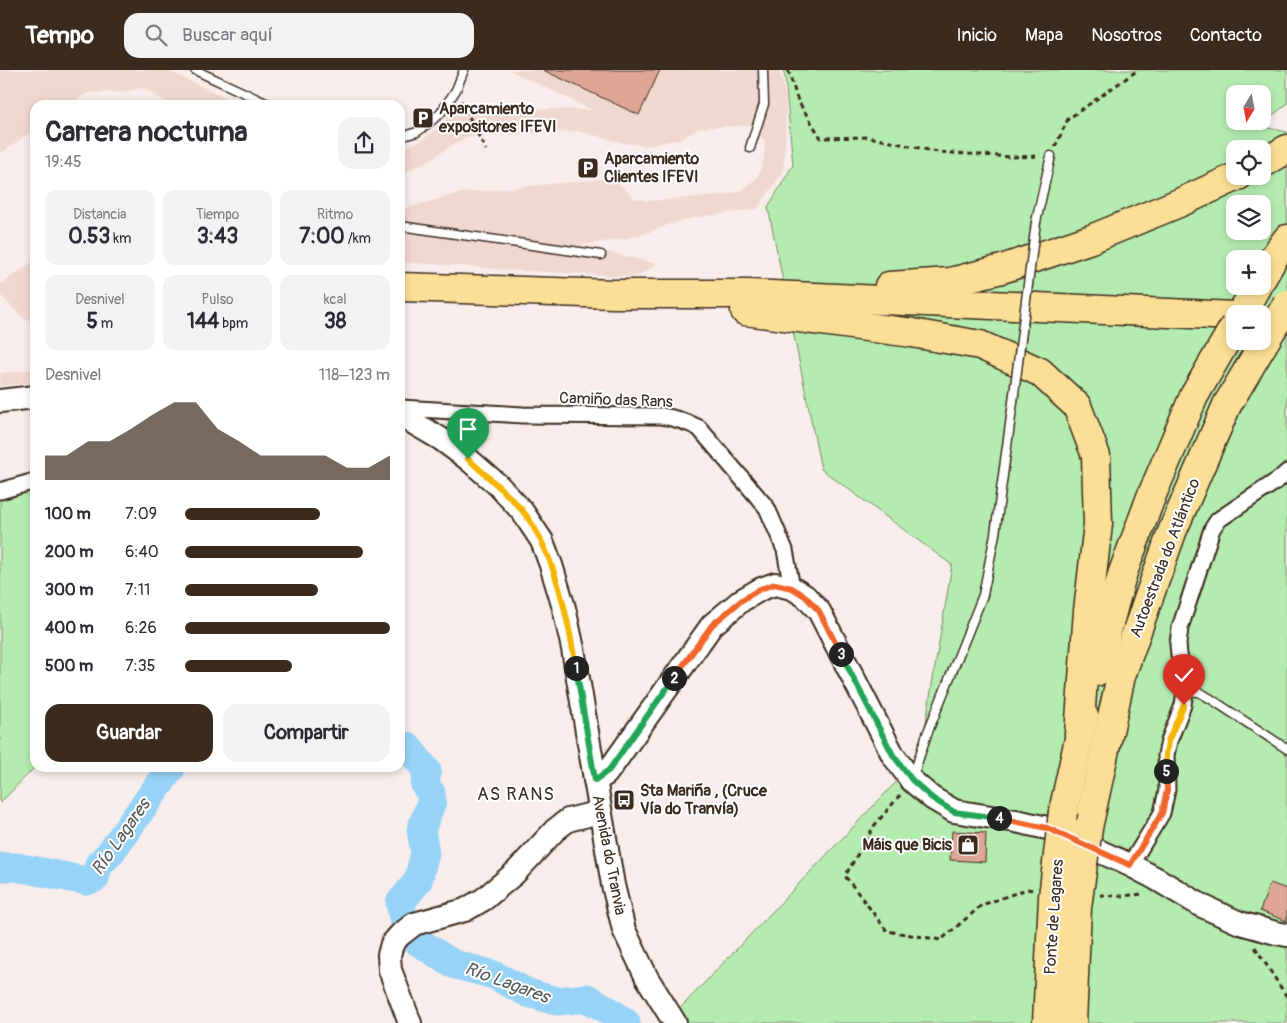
<!DOCTYPE html>
<html lang="es">
<head>
<meta charset="utf-8">
<style>
  body { margin:0; font-family:Pangolin,sans-serif; background:#f2f2f3; color:#2b2b33; height:100vh; display:flex; flex-direction:column; font-size:19px; white-space:nowrap }
  * { box-sizing:border-box; margin:0 }
  p { font-size:16px; color:#7c7c81 }
  .icon { flex:none; width:28px; height:28px; fill:none; stroke:currentColor; stroke-width:2; stroke-linecap:round; stroke-linejoin:round }
  .map { position:relative; flex:1; overflow:hidden }
  .drawer { position:absolute; left:30px; top:30px; width:375px; height:672px; display:flex; flex-direction:column; background:#fff; border-radius:15px; box-shadow:0 2px 8px #0003 }
  .drawer>* { flex:none }
  .needle { width:32px; rotate:190deg }
  .buttons { position:absolute; left:1226px; top:15px; display:grid; gap:10px }
  .buttons a { display:grid; place-items:center; width:45px; height:45px; border-radius:10px; background:#fff; box-shadow:0 2px 8px #0003; font-size:25px }
  .pin { position:absolute; display:grid; place-items:center; width:42px; height:42px; color:#fff; margin:-51px -21px; border-radius:50% 50% 50% 0; rotate:-45deg; box-shadow:0 0 5px #0007 }
  .pin .icon { rotate:45deg }
  .km { position:absolute; width:25px; height:25px; margin:-12px; border-radius:50%; background:#222; color:#fff; font-size:14px; line-height:25px; text-align:center }
  .round { display:grid; place-items:center; flex:none; width:52px; height:52px; border-radius:15px; background:#f2f2f3 }
  .overview { display:flex; align-items:center; justify-content:space-between; height:85px; padding:0 15px }
  h1 { font-size:28px; font-weight:700; line-height:38px }
  .metrics { display:grid; grid-template-columns:repeat(3,1fr); gap:8px; height:85px; padding:5px 15px }
  .metrics div { display:grid; align-content:center; border-radius:12px; background:#f2f2f3; text-align:center }
  .metrics b { font-size:21px; font-weight:700 }
  .metrics small { font-size:14px; font-weight:400 }
  .metrics p { font-size:14px }
  .chart { height:140px; padding:10px 15px }
  .chart p { display:flex; justify-content:space-between }
  .chart svg { width:100%; height:90px; margin-top:5px; fill:#3b2a1e; opacity:.7 }
  .button { display:flex; gap:10px; margin-top:auto; padding:10px 15px }
  .button a { flex:1; height:58px; border-radius:15px; background:#3b2a1e; color:#fff; font-size:20px; font-weight:700; line-height:58px; text-align:center }
  .button a+a { background:#f2f2f3; color:#2b2b33 }
  ul { padding:0 15px; list-style:none; font-size:16px }
  li { display:grid; grid-template-columns:80px 60px 1fr; align-items:center; height:38px }
  li i { height:12px; border-radius:6px; background:#3b2a1e }
  header { display:flex; align-items:center; gap:30px; box-sizing:border-box; height:70px; padding:0 25px; background:#3b2a1e; color:#fff }
  header strong { font-size:24px }
  nav { display:flex; gap:28px; margin-inline-start:auto; font-size:18px }
  .search { width:350px; height:45px; background:#f2f2f3; display:flex; align-items:center; gap:12px; box-sizing:border-box; padding:0 18px; border-radius:15px; color:#7c7c81; font-size:19px }
  .map>svg:first-child { display:block }
</style>
</head>
<body>
<header>
<strong>Tempo</strong>
<div class="search"><svg class="icon" aria-label="search" viewBox="0 0 24 24"><circle cx="10" cy="10" r="6"/><path d="M15 15l6 6"/></svg>Buscar aquí</div>
<nav><a>Inicio</a><a>Mapa</a><a>Nosotros</a><a>Contacto</a></nav>
</header>
<div class="map">
<svg width="1287" height="953" viewBox="0 0 1287 953">
  <rect width="100%" height="100%" fill="#f8edea"/>
  <filter id="ink" filterUnits="userSpaceOnUse"><feTurbulence type="fractalNoise" baseFrequency=".02" numOctaves="2"/><feDisplacementMap in="SourceGraphic" scale="10" xChannelSelector="R" yChannelSelector="G"/><feConvolveMatrix kernelMatrix="1 2 1 2 8 2 1 2 1" color-interpolation-filters="sRGB"/></filter>
  <g filter="url(#ink)">
    <g fill="#f0d8d0">
      <polygon points="0,0 166,0 242,35 172,35 143,18 119,22 87,23 69,35 35,35 35,59 0,84"/>
      <polygon points="509,0 779,0 786,29 785,69 783,102 757,139 693,148 670,154 650,162 624,169 580,175 657,194 636,207 527,201 400,192 400,140 459,123 611,108 622,116 634,128 647,131 724,125 740,121 757,108 764,89 765,71 753,55 700,58 680,69 646,76 624,73 578,61 466,67 429,90 400,105 400,80 422,70 440,56 456,37 592,40"/>
      <polygon points="35,190 35,251 24,249 0,225 0,215"/>
      <polygon points="35,299 35,312 0,316 0,303"/>
    </g>
    <g fill="#b4ecaf" stroke="#788b66" fill-rule="evenodd">
      <path d="M783,0h504v34l-28,22 28,6v891h-621l254,-266 32,-192 -131,-96 -53,-262 25,-42 -8,-88zM1235,24h27v27h-27zM1235,79h27v27h-27zM1235,134h27v27h-27zM1235,189h27v27h-27zM1235,244h27v27h-27z"/>
      <polygon points="35,408 35,697 0,733 0,418"/>
    </g>
    <g fill="none" stroke-linecap="round" stroke-linejoin="round">
      <g stroke="#96d3f7" stroke-width="29">
        <polyline points="400,675 407,676 427,701 425,715 431,723 432,731 421,760 425,783 418,811 400,833 403,847"/>
        <polyline points="0,797 16,797 87,811 95,808 99,794 110,783 171,698"/>
        <polyline points="417,871 453,894 494,905 528,923 557,931 587,928 608,940 626,953"/>
      </g>
    </g>
    <g fill="#dea795" stroke="#3b2a1e">
      <polygon points="543,0 660,0 639,45"/>
      <polygon points="952,761 986,763 985,792 950,790"/>
      <polygon points="1270,813 1287,819 1287,851 1260,841"/>
    </g>
    <g fill="none" stroke-linecap="round" stroke-linejoin="round">
      <g stroke="#3b2a1e" stroke-width="11">
        <g id="lane">
          <polyline points="195,0 270,35"/>
          <polyline points="400,67 417,62 440,44 456,20 464,0"/>
          <polyline points="750,78 764,34 763,0"/>
          <polyline points="1036,152 1051,86"/>
          <polyline points="400,156 601,185"/>
          <polyline points="1185,621 1199,622 1211,629 1287,679"/>
          <polyline points="913,706 927,664 983,525 995,464 1013,332"/>
        </g>
      </g>
      <g stroke="#3b2a1e" stroke-width="19">
        <g id="street">
          <path d="M400,338l123,7 138,1c15,2 24,5 38,12l68,80 18,42 7,38"/>
          <polyline points="0,421 35,411"/>
          <polyline points="1130,795 1162,743 1167,720 1166,685 1169,671 1183,635 1185,621 1186,610 1179,585 1178,574 1180,558 1212,459 1218,450 1278,410 1287,402"/>
        </g>
      </g>
      <g stroke="#3b2a1e" stroke-width="26">
        <g id="secondary">
          <polyline points="0,331 35,327"/>
          <polyline points="400,346 412,352 441,369 468,389 498,415 522,441 542,471 551,495 564,538 573,579 613,815 624,860 647,908 675,953"/>
          <polyline points="595,710 606,704 609,700 712,555 742,530 761,519 775,514 792,518 805,526 819,541 893,685 911,710 932,728 954,741 1016,751 1047,758 1130,795 1155,808 1202,836 1240,853 1276,863 1287,865"/>
          <polyline points="410,953 390,900 389,885 392,874 400,865 414,854 465,840 484,829 515,803 555,760 568,750 600,742"/>
        </g>
      </g>
      <g stroke="#3b2a1e" stroke-width="31">
        <g id="highway">
          <polyline points="1262,94 1287,79"/>
          <polyline points="1262,208 1274,187 1287,169"/>
          <polyline points="889,216 950,212 1002,199 1091,169 1179,133 1238,106"/>
          <polyline points="400,217 614,224 749,224 1235,246"/>
          <polyline points="745,241 912,263 980,275 1040,302 1077,336 1096,386 1098,454 1088,541 1079,664"/>
          <polyline points="1241,244 1257,216"/>
          <polyline points="1096,602 1122,505 1151,427 1194,326"/>
          <polyline points="1063,742 1084,646"/>
          <polyline points="1088,758 1121,606 1172,462 1227,335"/>
        </g>
      </g>
      <g stroke="#3b2a1e" stroke-width="3" stroke-dasharray="5 4" stroke-linecap="butt">
        <polyline points="788,0 798,31 821,68 868,67 938,82 1012,87 1040,86"/>
        <polyline points="461,31 486,80"/>
        <polyline points="1055,77 1068,49 1138,0"/>
        <polyline points="900,725 874,756 845,806 887,861 941,870 982,835 1027,819 1034,820"/>
        <polyline points="1100,825 1121,826 1144,824"/>
        <polyline points="1255,877 1287,927"/>
      </g>
      <use href="#lane" stroke="#fff" stroke-width="8"/>
      <use href="#street" stroke="#fff" stroke-width="15"/>
      <use href="#secondary" stroke="#fff" stroke-width="22"/>
      <use href="#highway" stroke="#fbdf96" stroke-width="28"/>
      <g stroke="#3b2a1e" stroke-width="11" stroke-linecap="butt">
        <polyline id="lane-bridge" points="1013,332 1036,152"/>
      </g>
      <g stroke="#3b2a1e" stroke-width="31" stroke-linecap="butt">
        <g id="highway-bridge">
          <polyline points="1194,326 1235,255"/>
          <polyline points="1227,335 1287,234"/>
          <polyline points="1047,953 1053,827 1063,742"/>
          <polyline points="1072,953 1077,837 1088,758"/>
        </g>
      </g>
      <use href="#lane-bridge" stroke="#fff" stroke-width="8"/>
      <use href="#highway-bridge" stroke="#fbdf96" stroke-width="28"/>
    </g>
  </g>
  <g fill="none" stroke-linecap="round" stroke-linejoin="round" filter="url(#ink)">
    <g stroke="#fff" stroke-width="10">
      <path id="split-1" d="M468,389c18,16 37,32 53,50 33,39 47,109 55,159"/>
    </g>
    <g stroke="#fff" stroke-width="10">
      <polyline id="split-2" points="576,598 595,710 609,700 674,608"/>
    </g>
    <g stroke="#fff" stroke-width="10">
      <polyline id="split-3" points="674,608 712,555 742,530 760,519 775,514 792,518 805,526 819,541 841,584"/>
    </g>
    <g stroke="#fff" stroke-width="10">
      <polyline id="split-4" points="841,584 893,685 912,710 932,728 954,742 999,748"/>
    </g>
    <g stroke="#fff" stroke-width="10">
      <polyline id="split-5" points="999,748 1047,758 1130,795 1162,743 1167,720 1166,701"/>
    </g>
    <g stroke="#fff" stroke-width="10">
      <polyline id="split-6" points="1166,701 1166,685 1168,671 1184,635"/>
    </g>
    <use href="#split-1" stroke="#f5b400" stroke-width="6"/>
    <use href="#split-2" stroke="#22a559" stroke-width="6"/>
    <use href="#split-3" stroke="#f0652b" stroke-width="6"/>
    <use href="#split-4" stroke="#22a559" stroke-width="6"/>
    <use href="#split-5" stroke="#f0652b" stroke-width="6"/>
    <use href="#split-6" stroke="#f5b400" stroke-width="6"/>
  </g>
  <defs>
    <g id="parking-square" transform="scale(1.125)"><rect x="-9" y="-9" width="18" height="18" rx="4" fill="#3b2a1e" stroke="#fff"/><path d="M-3.5-5.5H1a3.5 3.5 0 0 1 0 7H-1V5.5H-3.5ZM-1-3.4V-.6H.8a1.4 1.4 0 0 0 0-2.8Z" fill="#fff"/></g>
    <g id="bus-square" transform="scale(1.125)"><rect x="-9" y="-9" width="18" height="18" rx="4" fill="#3b2a1e" stroke="#fff"/><path d="M-5-6H5V4H4V6H2V4H-2V6H-4V4H-5ZM-3.5-4V0h7V-4ZM-3.5 1.2v1.5H-2V1.2ZM2 1.2v1.5H3.5V1.2Z" fill="#fff"/></g>
    <g id="shop-square" transform="scale(1.125)"><rect x="-9" y="-9" width="18" height="18" rx="4" fill="#3b2a1e" stroke="#fff"/><path d="M-5-2.5h2.3a2.7 3.5 0 0 1 5.4 0H5L5.5 6h-11ZM-1.5-2.5h3a1.5 2.3 0 0 0-3 0Z" fill="#fff"/></g>
  </defs>
  <g fill-rule="evenodd">
    <use href="#parking-square" x="423" y="48"/>
    <use href="#parking-square" x="588" y="98"/>
    <use href="#bus-square" x="624" y="730"/>
    <use href="#shop-square" x="968" y="775"/>
  </g>
  <g text-anchor="middle" dominant-baseline="central" stroke-width="4" stroke-linejoin="round" paint-order="stroke">
    <g font-size="16" font-weight="bold" fill="#3b2a1e" stroke="#fff" text-anchor="start">
      <text x="439" y="39">Aparcamiento<tspan x="439" dy="18">expositores IFEVI</tspan></text>
      <text x="604" y="89">Aparcamiento<tspan x="604" dy="18">Clientes IFEVI</tspan></text>
      <text x="640" y="721">Sta Mariña , (Cruce<tspan x="640" dy="18">Vía do Tranvía)</tspan></text>
      <text x="952" y="775" text-anchor="end">Máis que Bicis</text>
    </g>
    <g font-size="16" fill="#3b2a1e" stroke="#fff">
      <text transform="translate(616 330) rotate(2)">Camiño das Rans</text>
      <text transform="translate(1165 488) rotate(-69)">Autoestrada do Atlántico</text>
      <text transform="translate(609 785) rotate(79)">Avenida do Tranvia</text>
      <text transform="translate(1054 847) rotate(-86)">Ponte de Lagares</text>
    </g>
    <g font-size="18" letter-spacing="1" fill="#3b2a1e" stroke="#fff">
      <text x="516" y="724">AS RANS</text>
    </g>
    <g font-size="18" font-style="italic" fill="#565d5f" stroke="#fff">
      <text transform="translate(121 767) rotate(-55)">Río Lagares</text>
      <text transform="translate(507 913) rotate(20)">Río Lagares</text>
    </g>
  </g>
</svg>
<div class="buttons">
<a><svg class="needle" viewBox="-14 -14 28 28"><path d="M0-13l5 13h-10z" fill="#e53935"/><path d="M0 13l5-13h-10z" fill="#7c7c81"/></svg></a>
<a><svg class="icon" aria-label="locate" viewBox="0 0 24 24"><circle cx="12" cy="12" r="6"/><path d="M12 2v4M12 18v4M2 12h4M18 12h4"/></svg></a>
<a><svg class="icon" aria-label="layers" viewBox="0 0 24 24"><path d="M12 4l9 5-9 5-9-5zM3 14l9 5 9-5"/></svg></a>
<a>+</a>
<a>−</a>
</div>
<div class="pin" style="left:468px;top:389px;background:#1e9e55"><svg class="icon" aria-label="arrive" viewBox="0 0 24 24"><path d="M6 21V4h12l-3 4 3 4H6"/></svg></div>
<div class="pin" style="left:1184px;top:635px;background:#d93025"><svg class="icon" aria-label="check" viewBox="0 0 24 24"><path d="M5 12l5 5 9-10"/></svg></div>
<b class="km" style="left:576px;top:598px">1</b>
<b class="km" style="left:674px;top:608px">2</b>
<b class="km" style="left:841px;top:584px">3</b>
<b class="km" style="left:999px;top:748px">4</b>
<b class="km" style="left:1166px;top:701px">5</b>
<section class="drawer">
<div class="overview"><div><h1>Carrera nocturna</h1><p>19:45</p></div><a class="round"><svg class="icon" aria-label="share" viewBox="0 0 24 24"><path d="M12 15V3M7 8l5-5 5 5M5 13v7h14v-7"/></svg></a></div>
<div class="metrics">
<div><p>Distancia</p><b>0.53<small> km</small></b></div>
<div><p>Tiempo</p><b>3:43</b></div>
<div><p>Ritmo</p><b>7:00<small> /km</small></b></div>
</div>
<div class="metrics">
<div><p>Desnivel</p><b>5<small> m</small></b></div>
<div><p>Pulso</p><b>144<small> bpm</small></b></div>
<div><p>kcal</p><b>38</b></div>
</div>
<div class="chart"><p><span>Desnivel</span>118–123 m</p>
<svg viewBox="0 0 160 44" preserveAspectRatio="none"><path d="M0 44V32L10 32L20 25L30 25L40 19L50 12L60 6L70 6L80 19L90 25L100 32L110 32L120 32L130 32L140 38L150 38L160 32V44z"/></svg>
</div>
<ul>
<li><b>100 m</b>7:09<i style="width:66%"></i></li>
<li><b>200 m</b>6:40<i style="width:87%"></i></li>
<li><b>300 m</b>7:11<i style="width:65%"></i></li>
<li><b>400 m</b>6:26<i style="width:100%"></i></li>
<li><b>500 m</b>7:35<i style="width:52%"></i></li>
</ul>
<div class="button"><a>Guardar</a><a>Compartir</a></div>
</section>
</div>
</body>
</html>
